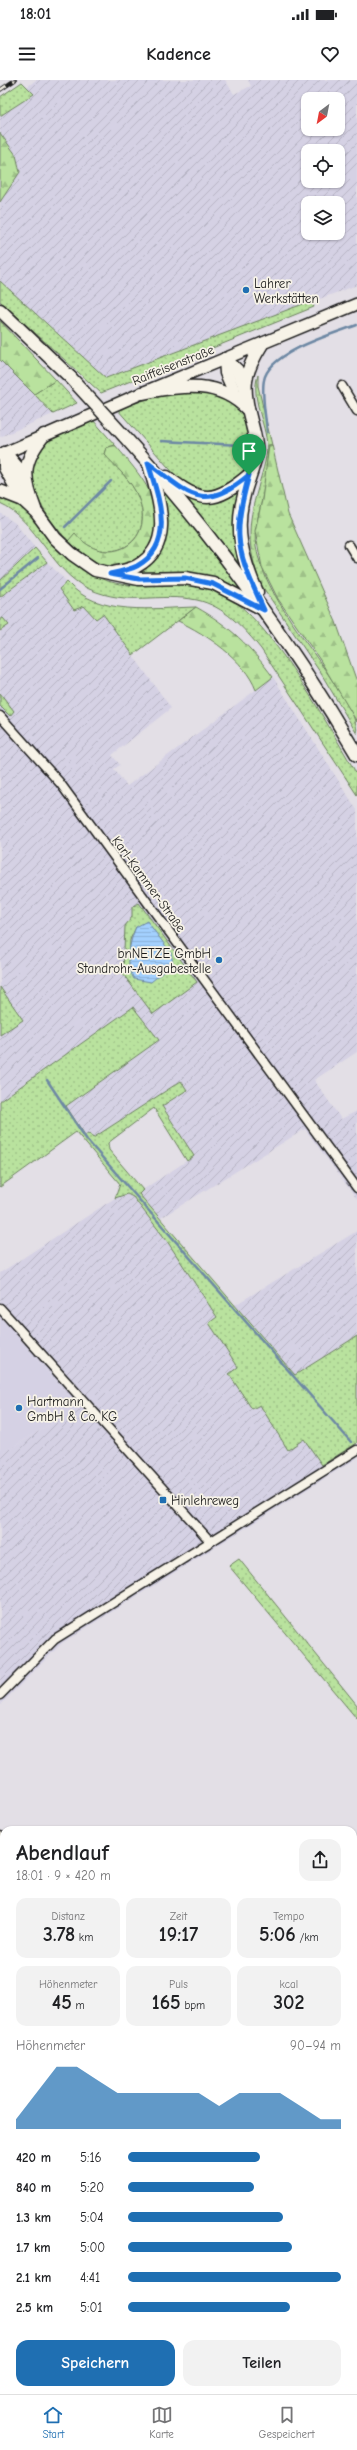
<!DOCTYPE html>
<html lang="de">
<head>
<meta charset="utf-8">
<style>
  body { margin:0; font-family:"Comic Neue",sans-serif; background:#f2f2f2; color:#202124; height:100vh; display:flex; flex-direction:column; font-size:15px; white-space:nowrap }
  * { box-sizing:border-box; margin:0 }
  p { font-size:13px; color:#757577 }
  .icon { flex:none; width:22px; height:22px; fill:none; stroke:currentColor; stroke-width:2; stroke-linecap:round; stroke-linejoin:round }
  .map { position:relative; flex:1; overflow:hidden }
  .drawer { position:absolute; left:0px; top:1746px; width:357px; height:568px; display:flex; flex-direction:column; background:#fff; border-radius:12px 12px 0 0; box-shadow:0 1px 3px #0004 }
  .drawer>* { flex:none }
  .needle { width:26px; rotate:212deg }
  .buttons { position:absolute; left:301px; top:12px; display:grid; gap:8px }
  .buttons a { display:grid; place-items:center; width:44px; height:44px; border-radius:8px; background:#fff; box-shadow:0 1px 3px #0004; font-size:20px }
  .pin { position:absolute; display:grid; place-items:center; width:34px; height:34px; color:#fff; margin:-41px -17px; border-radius:50% 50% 50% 0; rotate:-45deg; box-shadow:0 0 4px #0007 }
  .pin .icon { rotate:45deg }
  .round { display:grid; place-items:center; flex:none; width:42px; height:42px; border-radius:12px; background:#f2f2f2 }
  .headline { display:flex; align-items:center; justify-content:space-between; height:68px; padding:0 16px }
  h1 { font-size:22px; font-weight:600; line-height:30px }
  .stats { display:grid; grid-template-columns:repeat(3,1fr); gap:6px; height:68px; padding:4px 16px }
  .stats div { display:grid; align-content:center; border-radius:10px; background:#f2f2f2; text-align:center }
  .stats b { font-size:20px; font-weight:600 }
  .stats small { font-size:11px; font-weight:400 }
  .stats p { font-size:11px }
  .chart { height:112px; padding:8px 16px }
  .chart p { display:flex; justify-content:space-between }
  .chart svg { width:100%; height:72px; margin-top:4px; fill:#1f6fb2; opacity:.7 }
  .button { display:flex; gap:8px; margin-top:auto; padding:8px 16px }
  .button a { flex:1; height:46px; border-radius:12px; background:#1f6fb2; color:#fff; font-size:16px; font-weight:600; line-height:46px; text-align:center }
  .button a+a { background:#f2f2f2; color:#202124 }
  ul { padding:0 16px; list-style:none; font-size:13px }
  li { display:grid; grid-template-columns:64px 48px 1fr; align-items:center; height:30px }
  li i { height:10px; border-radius:5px; background:#1f6fb2 }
  .status { display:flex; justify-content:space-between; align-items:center; height:28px; padding:0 20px; background:#fff; direction:ltr }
  .status svg { height:11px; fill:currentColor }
  header { display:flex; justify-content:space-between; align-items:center; height:52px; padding:0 16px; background:#fff; font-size:18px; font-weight:600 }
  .tab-bar { display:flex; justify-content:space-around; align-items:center; height:56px; border-top:1px solid #e0e0e0; background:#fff; font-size:11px; color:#757577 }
  .tab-bar a { display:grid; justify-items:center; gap:2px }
  .tab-bar .on { color:#1f6fb2 }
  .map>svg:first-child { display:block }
</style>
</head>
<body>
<div class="status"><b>18:01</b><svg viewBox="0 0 49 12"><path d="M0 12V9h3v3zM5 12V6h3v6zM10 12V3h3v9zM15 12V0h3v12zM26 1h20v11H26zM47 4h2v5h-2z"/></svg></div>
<header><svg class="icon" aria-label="menu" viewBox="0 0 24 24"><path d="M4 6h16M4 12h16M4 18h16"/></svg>Kadence<svg class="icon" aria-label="heart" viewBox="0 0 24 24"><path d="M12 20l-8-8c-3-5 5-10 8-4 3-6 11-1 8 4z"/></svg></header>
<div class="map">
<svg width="357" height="2314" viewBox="0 0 357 2314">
  <defs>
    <pattern id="industrial-furrows" width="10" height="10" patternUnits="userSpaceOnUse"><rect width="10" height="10" fill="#d5d1e4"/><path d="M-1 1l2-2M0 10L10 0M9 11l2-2" fill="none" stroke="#b6b3c3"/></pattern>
    <pattern id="grass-dots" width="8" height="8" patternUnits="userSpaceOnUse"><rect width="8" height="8" fill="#b9e29e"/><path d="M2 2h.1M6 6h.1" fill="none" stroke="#9ec188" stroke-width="1.8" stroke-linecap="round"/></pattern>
    <pattern id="forest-firs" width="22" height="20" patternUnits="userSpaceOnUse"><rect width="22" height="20" fill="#b9e29e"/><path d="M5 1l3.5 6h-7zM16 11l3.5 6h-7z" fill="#9ec188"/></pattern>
    <pattern id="water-rules" width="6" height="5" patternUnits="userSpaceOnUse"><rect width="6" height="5" fill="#a3d0fe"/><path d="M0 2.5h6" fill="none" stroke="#8cb2d9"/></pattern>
  </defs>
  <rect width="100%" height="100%" fill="#e3dfe6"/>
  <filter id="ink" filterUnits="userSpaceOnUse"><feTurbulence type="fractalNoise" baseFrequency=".025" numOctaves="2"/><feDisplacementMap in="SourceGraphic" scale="8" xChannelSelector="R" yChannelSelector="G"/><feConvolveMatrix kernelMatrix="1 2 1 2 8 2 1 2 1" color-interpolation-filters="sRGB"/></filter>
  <g filter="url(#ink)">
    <polygon fill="#d5d1e4" points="0,1237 79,1327 0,1375"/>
    <g fill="url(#industrial-furrows)" fill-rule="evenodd">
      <path d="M36,0h189l9,14 17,-8 -3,-6h109v205l-251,93 -106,-97v-165l34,-22 -7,-7zM308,19h30v30h-30zM308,71h30v30h-30zM308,123h30v30h-30z"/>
      <polygon points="0,280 53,334 0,357"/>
      <polygon points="0,433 15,443 35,468 0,501"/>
      <polygon points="47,482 67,502 59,509 74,530 84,525 96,539 103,534 171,628 112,675 120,685 114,689 127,706 273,597 357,730 357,972 314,1000 341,1039 357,1031 357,1119 305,1049 159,1139 138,1113 194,1076 162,1026 187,1010 181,1001 93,1058 86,1055 66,1026 159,960 133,927 0,1021 0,517"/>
      <polygon points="127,1114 133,1117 167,1161 217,1237 209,1243 238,1287 252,1329 260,1325 288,1369 304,1358 322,1385 357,1363 357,1378 62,1563 0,1625 0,1375 79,1327 0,1237 0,1193 115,1118"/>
      <polygon points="357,1151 357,1256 295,1295 235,1225"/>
      <polygon points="4,1847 4,2246 0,2244 0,1855"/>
    </g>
    <g fill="url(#grass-dots)" stroke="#6a7f5d" fill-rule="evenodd">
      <polygon points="22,2 34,14 0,36 0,17"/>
      <polygon points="0,201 106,298 311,221 314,227 101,313 0,221"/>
      <path d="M258,295v11l14,59h-4c0,18 -3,36 -6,54 -3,17 -9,31 -6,48 9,49 57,101 83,144 8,14 18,26 18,43l-35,-59 -62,-92c-13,-38 -13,-57 -2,-95 3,-13 9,-28 9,-42 -1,-23 -17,-48 -9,-71z"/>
      <polygon points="56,300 77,323 53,334 34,314"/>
      <path d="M197,310c14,4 30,8 41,19 20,19 15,62 -9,77 -7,4 -18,5 -26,8l-20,-10 -66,-75 34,-11z"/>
      <path d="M93,340l22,25 -9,3 -2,6c12,12 28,27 34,43 20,47 -33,73 -63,37l-7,7c-24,-27 -60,-74 -17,-102 12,-8 29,-13 42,-19z"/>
      <path d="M242,407c-8,26 -9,48 -4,75l-50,-62 1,-3z"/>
      <polygon points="162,408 244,513 225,504 133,495 160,409"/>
      <path d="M0,416c43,16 61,67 102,83 35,14 72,-1 108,9 53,14 118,139 147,186v21l-96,-146c-17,-21 -37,-43 -64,-49 -39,-8 -67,7 -108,-11 -38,-17 -52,-69 -89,-85z"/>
      <polygon points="35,468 47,482 0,517 0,501"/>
      <path d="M67,502c31,35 87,26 129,25l-63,48 -30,-41 -7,5 -12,-13 -10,4 -15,-21z"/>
      <polygon points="3,538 9,545 0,551 0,539"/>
      <polygon points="0,613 14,631 10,636 0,626"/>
      <path d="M139,823l58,79 -44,32 -30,-40 2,-48 7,-9v-10zM136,847l-7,43 1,-30z"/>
      <polygon points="0,907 23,940 0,955"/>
      <polygon points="133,927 159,960 66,1026 85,1055 89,1053 93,1058 181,1001 187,1010 162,1026 194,1076 187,1081 154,1028 108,1063 109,1070 143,1110 139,1114 295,1295 357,1256 357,1363 322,1385 304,1359 288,1370 260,1325 252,1329 229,1294 238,1287 209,1243 217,1237 167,1161 133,1117 127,1114 115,1118 120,1104 76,1052 0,1107 0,1021"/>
      <polygon points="239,1479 357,1625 357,1639 229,1486"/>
    </g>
    <g fill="url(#forest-firs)" stroke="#6a7f5d">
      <polygon points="0,53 16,75 20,92 0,122"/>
      <polygon points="0,241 56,300 34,314 0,280"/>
      <path d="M115,365c16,19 38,43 42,68 4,33 -22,64 -56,51 -13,-5 -23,-15 -33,-23l7,-8c30,38 83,11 63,-36 -6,-16 -23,-31 -34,-43l2,-6z"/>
      <polygon points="269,365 272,365 288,434 336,542 357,602 357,642 320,580 278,519 262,487 255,451 262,420"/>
      <path d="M196,527c34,19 54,39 77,70l-17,13c-11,-30 -50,-56 -78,-69z"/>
    </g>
    <g fill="url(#water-rules)" stroke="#6d88a4">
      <path d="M147,841l24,32 2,11 -22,18 -17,-3c-9,-15 -5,-36 2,-52z"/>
      <polygon points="60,2310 88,2310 97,2314 70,2314"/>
    </g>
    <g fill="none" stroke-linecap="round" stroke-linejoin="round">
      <g stroke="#6d88a4" stroke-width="2.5">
        <path d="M267,352c-1,-14 -6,-38 -3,-52 5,-28 69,-46 93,-55"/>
        <polyline points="161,361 241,365"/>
        <polyline points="65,447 111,401"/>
        <polyline points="0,509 38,478"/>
        <polyline points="47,1000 87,1060 351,1362"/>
      </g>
      <g stroke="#1c1c1c" stroke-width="11">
        <g id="street">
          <polyline points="342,306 357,331"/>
          <polyline points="349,465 357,478"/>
          <polyline points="0,636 60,703 357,1108"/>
          <polyline points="0,1228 210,1461"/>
          <polyline points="0,1615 55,1559 357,1370"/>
          <polyline points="0,1756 4,1758"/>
        </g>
      </g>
      <g stroke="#1c1c1c" stroke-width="14">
        <polyline id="secondary" points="0,375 142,313 357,224"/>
      </g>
      <g stroke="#1c1c1c" stroke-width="15">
        <g id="primary">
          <polyline points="0,230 71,298"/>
          <polyline points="225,279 226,293 237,318"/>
          <polyline points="225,279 237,290 245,307"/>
          <path d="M142,313c39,-7 76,-15 106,17"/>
          <path d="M124,356c89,98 166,205 233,319"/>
          <polyline points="5,373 5,388 23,420"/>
          <polyline points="5,373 17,387 25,402"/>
          <path d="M167,397c34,27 48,27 82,-2"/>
          <polyline points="0,411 23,420 36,432 55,458 72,474 95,490 139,499 185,498 213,503 261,528"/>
          <path d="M35,429c-12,-31 -14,-46 9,-74"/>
          <path d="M113,493c8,-2 17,-3 24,-7 38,-21 22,-65 13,-98"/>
          <path d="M257,512c-14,-32 -23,-62 -13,-97 3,-13 10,-27 12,-41 1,-11 -2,-22 -5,-33 -9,-34 -8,-47 11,-77"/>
        </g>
      </g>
      <use href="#street" stroke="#f7f3e8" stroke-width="8"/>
      <use href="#secondary" stroke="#f7f3e8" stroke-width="11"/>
      <use href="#primary" stroke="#f7f3e8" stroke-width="12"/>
      <g stroke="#1c1c1c" stroke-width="4">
        <polyline id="rail" points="0,10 15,0"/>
      </g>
      <use href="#rail" stroke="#f7f3e8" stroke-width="2.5" stroke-dasharray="8" stroke-linecap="butt"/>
      <g stroke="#1c1c1c" stroke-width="15" stroke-linecap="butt">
        <polyline id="primary-bridge" points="71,298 124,356"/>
      </g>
      <use href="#primary-bridge" stroke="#f7f3e8" stroke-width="12"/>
    </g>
  </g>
  <g fill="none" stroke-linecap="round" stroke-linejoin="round" filter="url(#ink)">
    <g stroke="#fff" stroke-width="8">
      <path id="route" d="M148,383c41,31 55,51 101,12 -5,19 -11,41 -10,61 1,26 15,51 25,74l-51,-26 -28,-6 -46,1 -29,-5c9,-2 19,-4 27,-8 40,-22 21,-70 11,-103z"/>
    </g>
    <use href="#route" stroke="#1a73e8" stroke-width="5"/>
  </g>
  <g fill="#1f6fb2" stroke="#f7f3e8" stroke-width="1.5">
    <circle cx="246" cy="210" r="4"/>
    <circle cx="219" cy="880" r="4"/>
    <circle cx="19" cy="1328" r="4"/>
    <rect x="159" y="1416" width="8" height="8" rx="2"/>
  </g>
  <g text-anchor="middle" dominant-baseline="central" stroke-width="3.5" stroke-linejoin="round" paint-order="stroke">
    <g font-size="13" fill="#1c1c1c" stroke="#f7f3e8" text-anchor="start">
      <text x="254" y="203">Lahrer<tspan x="254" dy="15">Werkstätten</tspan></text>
      <text x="211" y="873" text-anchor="end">bnNETZE GmbH<tspan x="211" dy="15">Standrohr-Ausgabestelle</tspan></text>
      <text x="27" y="1321">Hartmann<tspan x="27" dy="15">GmbH &amp; Co. KG</tspan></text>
      <text x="171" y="1420">Hinlehreweg</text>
    </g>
    <g font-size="13" fill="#1c1c1c" stroke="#f7f3e8">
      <text transform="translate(173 285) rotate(-22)">Raiffeisenstraße</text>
      <text transform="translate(149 804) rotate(54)">Karl-Kammer-Straße</text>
    </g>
  </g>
</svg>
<div class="buttons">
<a><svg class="needle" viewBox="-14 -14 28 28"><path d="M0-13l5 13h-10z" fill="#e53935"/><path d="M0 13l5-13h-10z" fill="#757577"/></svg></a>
<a><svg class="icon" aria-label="locate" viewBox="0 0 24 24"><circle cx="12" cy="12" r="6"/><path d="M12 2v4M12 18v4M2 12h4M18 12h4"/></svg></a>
<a><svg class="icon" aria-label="layers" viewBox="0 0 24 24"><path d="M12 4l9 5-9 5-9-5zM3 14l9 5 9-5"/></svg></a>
</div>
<div class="pin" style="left:249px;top:395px;background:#1e9e55"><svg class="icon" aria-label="arrive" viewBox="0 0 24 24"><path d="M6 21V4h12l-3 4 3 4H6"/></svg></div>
<section class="drawer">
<div class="headline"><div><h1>Abendlauf</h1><p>18:01 · 9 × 420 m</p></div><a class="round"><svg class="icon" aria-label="share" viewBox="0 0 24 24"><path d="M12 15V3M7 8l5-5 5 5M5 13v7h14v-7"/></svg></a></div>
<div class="stats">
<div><p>Distanz</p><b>3.78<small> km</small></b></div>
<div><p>Zeit</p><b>19:17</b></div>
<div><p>Tempo</p><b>5:06<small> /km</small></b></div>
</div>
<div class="stats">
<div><p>Höhenmeter</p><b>45<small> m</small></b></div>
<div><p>Puls</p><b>165<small> bpm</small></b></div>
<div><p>kcal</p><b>302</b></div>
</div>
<div class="chart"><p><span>Höhenmeter</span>90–94 m</p>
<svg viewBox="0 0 160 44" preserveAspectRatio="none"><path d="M0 44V38L10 22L20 6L30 6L40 14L50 22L60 22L70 22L80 22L90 22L100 30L110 22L120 22L130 22L140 30L150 38L160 38V44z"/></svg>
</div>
<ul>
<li><b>420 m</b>5:16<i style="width:62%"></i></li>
<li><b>840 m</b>5:20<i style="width:59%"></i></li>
<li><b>1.3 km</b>5:04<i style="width:73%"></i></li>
<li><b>1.7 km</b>5:00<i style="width:77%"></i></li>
<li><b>2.1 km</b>4:41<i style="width:100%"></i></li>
<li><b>2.5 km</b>5:01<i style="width:76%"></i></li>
</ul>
<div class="button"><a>Speichern</a><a>Teilen</a></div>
</section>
</div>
<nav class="tab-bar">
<a class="on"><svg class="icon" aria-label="home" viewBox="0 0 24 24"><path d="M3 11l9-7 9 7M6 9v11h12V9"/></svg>Start</a>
<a><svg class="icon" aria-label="map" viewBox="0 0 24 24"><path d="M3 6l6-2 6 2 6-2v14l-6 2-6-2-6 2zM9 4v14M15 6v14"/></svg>Karte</a>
<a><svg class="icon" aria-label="saved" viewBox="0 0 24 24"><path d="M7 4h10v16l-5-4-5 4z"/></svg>Gespeichert</a>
</nav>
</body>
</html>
